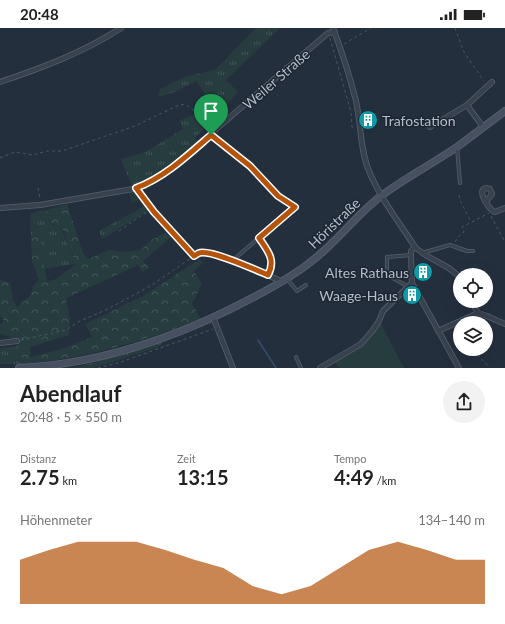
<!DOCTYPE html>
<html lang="de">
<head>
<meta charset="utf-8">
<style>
  body { margin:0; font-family:Lato,sans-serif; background:#f2f2f2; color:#222; height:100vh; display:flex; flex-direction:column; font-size:15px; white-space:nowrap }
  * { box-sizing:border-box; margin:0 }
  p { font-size:13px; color:#767676 }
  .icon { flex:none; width:22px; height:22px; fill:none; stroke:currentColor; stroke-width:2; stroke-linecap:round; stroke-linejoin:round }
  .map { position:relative; height:340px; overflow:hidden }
  .side { display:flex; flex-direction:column; background:#fff; flex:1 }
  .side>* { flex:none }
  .tools { position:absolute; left:453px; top:240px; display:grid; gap:8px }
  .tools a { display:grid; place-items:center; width:40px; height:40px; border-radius:50%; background:#fff; box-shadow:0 4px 16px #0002; font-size:20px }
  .pin { position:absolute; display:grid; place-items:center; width:34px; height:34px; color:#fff; margin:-41px -17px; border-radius:50% 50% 50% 0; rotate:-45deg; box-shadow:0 0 4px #0007 }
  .pin .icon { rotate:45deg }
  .round { display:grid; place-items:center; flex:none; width:42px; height:42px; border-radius:21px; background:#f2f2f2 }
  .head { display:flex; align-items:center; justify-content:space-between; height:68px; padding:0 20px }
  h1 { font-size:22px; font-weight:700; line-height:30px }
  .metrics { display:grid; grid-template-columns:repeat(3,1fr); gap:6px; height:68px; padding:4px 20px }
  .metrics div { display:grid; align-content:center }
  .metrics b { font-size:20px; font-weight:700 }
  .metrics small { font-size:11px; font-weight:400 }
  .metrics p { font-size:11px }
  .chart { height:112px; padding:8px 20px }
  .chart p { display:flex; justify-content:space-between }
  .chart svg { width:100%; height:72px; margin-top:4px; fill:#b45309; opacity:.7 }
  .status { display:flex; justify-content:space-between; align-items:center; height:28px; padding:0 20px; background:#fff; direction:ltr }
  .status svg { height:11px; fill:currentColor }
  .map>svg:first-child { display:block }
</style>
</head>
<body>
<div class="status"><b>20:48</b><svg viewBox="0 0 49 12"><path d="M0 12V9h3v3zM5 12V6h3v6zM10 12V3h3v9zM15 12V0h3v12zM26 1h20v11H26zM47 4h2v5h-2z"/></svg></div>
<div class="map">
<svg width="505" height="340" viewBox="0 0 505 340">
  <defs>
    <pattern id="grass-tufts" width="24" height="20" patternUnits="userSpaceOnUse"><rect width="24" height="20" fill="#263c3f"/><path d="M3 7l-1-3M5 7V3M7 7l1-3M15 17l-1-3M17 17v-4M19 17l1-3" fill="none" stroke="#435659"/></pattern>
    <pattern id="forest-crowns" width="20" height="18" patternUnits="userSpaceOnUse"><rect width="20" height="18" fill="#263c3f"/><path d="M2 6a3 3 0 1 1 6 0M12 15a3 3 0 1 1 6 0" fill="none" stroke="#435659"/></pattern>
  </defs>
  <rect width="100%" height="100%" fill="#242f3e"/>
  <g fill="url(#grass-tufts)">
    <polygon points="256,0 280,0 226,52 238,64 195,110 202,119 165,148 142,162 154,179 102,211 99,203 143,179 139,171 132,175 129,165 133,161 121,131 145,124 183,101 179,93 197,85 211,77 197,53 175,64 158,69 160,61 184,49 215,42"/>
    <polygon points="47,182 49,195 61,200 76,236 60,238 45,241 40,209 31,208 30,187 39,183"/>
    <polygon points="163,314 158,319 93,340 68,340 78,339"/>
    <polygon points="17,318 17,329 23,336 0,336 0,320"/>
  </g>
  <path fill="url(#forest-crowns)" d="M67,176l16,49 6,6 19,-9 19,2 14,-2 10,-10 14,-7 7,3 -29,25 6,7 -7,4 -4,-7 -65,30 -7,4 4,19 -1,17 -39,12v10l32,-8 30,-12 -7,-13 58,-28 57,-37 3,4 -9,8 8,13 -10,20 9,15c-36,14 -72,26 -109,34 -23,6 -46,8 -69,11l-6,-7 -1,-16 -13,-7h-3v-10l3,-1v-5l-3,-2v-36l10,3 3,17 4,7 13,-11 3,-9 6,-8 -7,-17 -1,-26 9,1 7,45 9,-3 20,-15 -14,-36 -13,-5 -2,-13z"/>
  <polygon fill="#263c3f" points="380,294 404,340 339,340 335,334 362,317"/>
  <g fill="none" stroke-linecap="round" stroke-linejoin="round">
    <polyline stroke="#394c67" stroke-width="1.5" points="258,312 276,340"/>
    <g stroke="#565f6c" stroke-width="4">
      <g id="lane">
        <polyline points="457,119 460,155"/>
        <path d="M259,211c9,12 17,21 9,36"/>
        <polyline points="422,225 450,217 467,223 473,223"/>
        <polyline points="232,233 295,179"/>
        <polyline points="287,251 297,263 306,257"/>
        <polyline points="407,258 387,247 387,229 411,227"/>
        <polyline points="296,329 301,340"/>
      </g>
    </g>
    <g stroke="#565f6c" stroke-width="6">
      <g id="street">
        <path d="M333,0c9,24 17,49 23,73 5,22 4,49 13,70 11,27 30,51 46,76 13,13 34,17 45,31"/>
        <path d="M0,54c42,-14 84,-30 121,-54"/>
        <polyline points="467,77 492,54"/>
        <polyline points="430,99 467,77 483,99"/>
        <path d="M486,174l6,-8 -2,-5c-17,-5 -2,21 5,23l10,-4"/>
        <polyline points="0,180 40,177 133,161 148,155 165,145 328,5 335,4"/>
        <polyline points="415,219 411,223 411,227 412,255 459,340"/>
        <polyline points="208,225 254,241 283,254"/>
        <polyline points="471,273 478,285 487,288 505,296"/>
        <polyline points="213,289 233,340"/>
        <polyline points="438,303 478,285"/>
        <polyline points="0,315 17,313"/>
        <polyline points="320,340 361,316 373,302 379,293 383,283 412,255"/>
      </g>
    </g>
    <g stroke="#565f6c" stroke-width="8">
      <path id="secondary" d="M19,340c82,-4 164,-33 235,-71 21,-11 41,-22 59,-37 25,-19 43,-45 68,-64 24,-18 51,-32 76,-49 16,-12 32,-24 48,-36"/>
    </g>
    <g stroke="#44595c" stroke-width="1" stroke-dasharray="3 3" stroke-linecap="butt">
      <polyline points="455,0 464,24 484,53"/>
      <polyline points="330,10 351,84 352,99 355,102"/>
      <polyline points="344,16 371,0"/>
      <polyline points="214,110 250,138 278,168 291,177"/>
      <polyline points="0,130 15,124 33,127 47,123 62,123 135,98 179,77 185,76 197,85 207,101"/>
      <polyline points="38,160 40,171"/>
      <polyline points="139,164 153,184"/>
      <polyline points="459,167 460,172 471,194"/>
      <polyline points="491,188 505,214"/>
      <polyline points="119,203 145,185 150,183 154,184 193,228"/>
      <polyline points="455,214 458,209 464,204 462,199 489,185"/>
      <polyline points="21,312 66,302 78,294 108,281 152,257 194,228 200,225 204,225"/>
      <polyline points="475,321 477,326 490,340"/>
      <polyline points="98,340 121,334 213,301"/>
    </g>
    <use href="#lane" stroke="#38414e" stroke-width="2.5"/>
    <use href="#street" stroke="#38414e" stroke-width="4.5"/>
    <use href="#secondary" stroke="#465061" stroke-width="6"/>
  </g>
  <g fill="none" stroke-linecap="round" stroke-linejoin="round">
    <g stroke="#fff" stroke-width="8">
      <path id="route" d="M211,107l39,31 28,30 17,11 -36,31c9,13 17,22 9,37 -12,-5 -58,-26 -69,-22 -2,1 -3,2 -5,3l-40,-44 -18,-24c29,-11 52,-33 75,-53z"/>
    </g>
    <use href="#route" stroke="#b45309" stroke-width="5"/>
  </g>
  <defs>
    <g id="building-disc" transform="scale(1)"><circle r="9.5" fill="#0f9aa8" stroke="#1d2633"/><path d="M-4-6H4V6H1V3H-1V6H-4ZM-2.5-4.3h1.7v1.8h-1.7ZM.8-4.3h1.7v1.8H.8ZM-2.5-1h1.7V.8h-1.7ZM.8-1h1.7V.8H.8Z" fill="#fff"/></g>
  </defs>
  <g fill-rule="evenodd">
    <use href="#building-disc" x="368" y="92"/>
    <use href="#building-disc" x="423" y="244"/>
    <use href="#building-disc" x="412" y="267"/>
  </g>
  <g text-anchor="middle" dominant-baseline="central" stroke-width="3" stroke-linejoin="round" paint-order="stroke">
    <g font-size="14" fill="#b4bcc9" stroke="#1d2633">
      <text transform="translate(276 51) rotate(-41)">Weiler Straße</text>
      <text transform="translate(334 195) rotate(-44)">Höristraße</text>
    </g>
    <g font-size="14" fill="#b4bcc9" stroke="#1d2633" text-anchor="end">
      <text x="382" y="92" text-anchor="start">Trafostation</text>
      <text x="409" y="244">Altes Rathaus</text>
      <text x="398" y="267">Waage-Haus</text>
    </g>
  </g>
</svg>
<div class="tools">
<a><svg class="icon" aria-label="locate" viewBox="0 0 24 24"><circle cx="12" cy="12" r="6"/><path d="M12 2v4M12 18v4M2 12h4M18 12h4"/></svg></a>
<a><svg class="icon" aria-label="layers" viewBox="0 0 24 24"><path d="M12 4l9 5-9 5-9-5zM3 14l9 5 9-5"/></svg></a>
</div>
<div class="pin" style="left:211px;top:107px;background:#1e9e55"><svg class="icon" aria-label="arrive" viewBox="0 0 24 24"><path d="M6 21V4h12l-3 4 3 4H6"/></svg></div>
</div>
<section class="side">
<div class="head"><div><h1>Abendlauf</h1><p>20:48 · 5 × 550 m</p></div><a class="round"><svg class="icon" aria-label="share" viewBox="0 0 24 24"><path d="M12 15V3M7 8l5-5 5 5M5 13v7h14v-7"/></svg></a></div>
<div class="metrics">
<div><p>Distanz</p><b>2.75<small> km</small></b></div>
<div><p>Zeit</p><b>13:15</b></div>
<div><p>Tempo</p><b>4:49<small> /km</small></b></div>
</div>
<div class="chart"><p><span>Höhenmeter</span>134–140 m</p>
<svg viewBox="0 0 160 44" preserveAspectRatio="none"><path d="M0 44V17L10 11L20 6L30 6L40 6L50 11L60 17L70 22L80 33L90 38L100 33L110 22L120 11L130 6L140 11L150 17L160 17V44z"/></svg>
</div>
</section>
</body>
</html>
